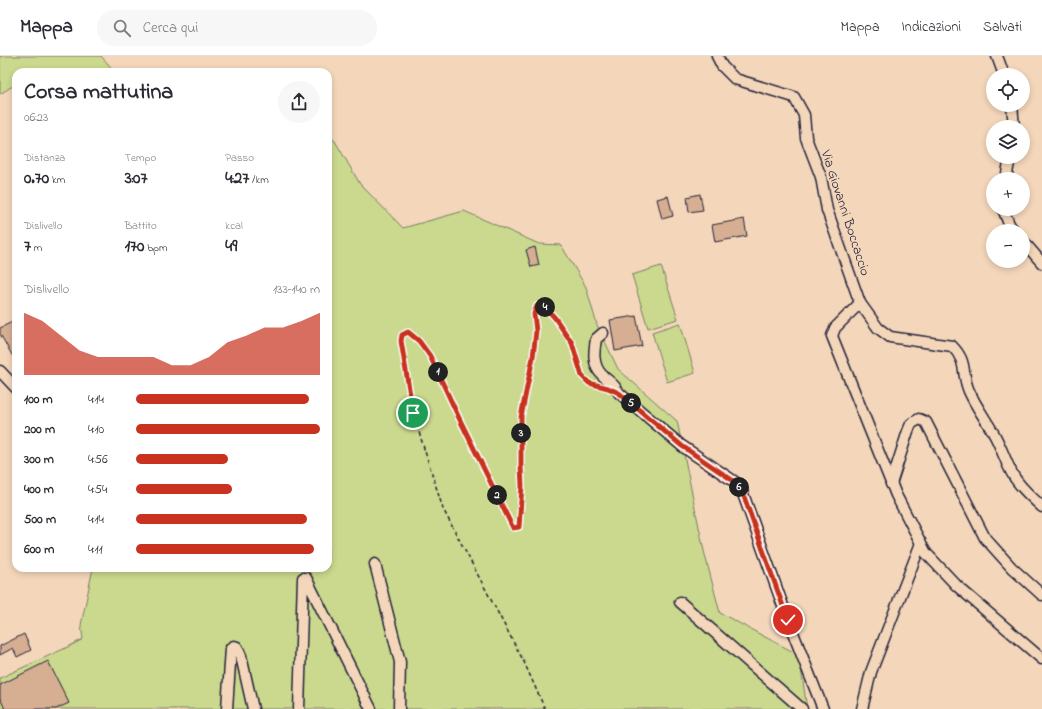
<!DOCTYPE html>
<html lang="it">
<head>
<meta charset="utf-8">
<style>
  body { margin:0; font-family:"Indie Flower",sans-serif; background:#f7f7f7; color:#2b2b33; height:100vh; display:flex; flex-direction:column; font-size:15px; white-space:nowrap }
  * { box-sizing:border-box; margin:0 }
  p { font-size:13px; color:#7c7c81 }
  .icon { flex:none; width:22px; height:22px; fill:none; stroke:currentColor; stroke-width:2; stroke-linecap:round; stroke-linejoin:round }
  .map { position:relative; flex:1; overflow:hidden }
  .side { position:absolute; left:12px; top:12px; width:320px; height:504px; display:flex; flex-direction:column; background:#fff; border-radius:12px; box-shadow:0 2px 6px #0003 }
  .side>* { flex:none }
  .fabs { position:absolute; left:986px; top:12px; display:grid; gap:8px }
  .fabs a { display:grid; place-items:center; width:44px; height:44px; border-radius:50%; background:#fff; box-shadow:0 2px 6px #0003; font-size:20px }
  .pin { position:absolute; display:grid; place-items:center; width:34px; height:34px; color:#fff; margin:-17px; border:2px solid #fff; border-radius:50%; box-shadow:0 1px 4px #0007 }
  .km { position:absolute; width:20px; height:20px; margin:-10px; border-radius:50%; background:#222; color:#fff; font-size:11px; line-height:20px; text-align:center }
  .round { display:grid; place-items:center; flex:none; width:42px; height:42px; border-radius:21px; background:#f7f7f7 }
  .overview { display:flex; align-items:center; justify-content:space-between; height:68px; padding:0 12px }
  h1 { font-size:22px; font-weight:700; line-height:30px }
  .stats { display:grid; grid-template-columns:repeat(3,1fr); gap:6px; height:68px; padding:4px 12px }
  .stats div { display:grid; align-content:center }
  .stats b { font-size:17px; font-weight:700 }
  .stats small { font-size:11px; font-weight:400 }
  .stats p { font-size:11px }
  .chart { height:112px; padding:8px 12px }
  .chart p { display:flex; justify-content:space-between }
  .chart svg { width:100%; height:72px; margin-top:4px; fill:#c8321e; opacity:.7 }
  ul { padding:0 12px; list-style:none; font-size:13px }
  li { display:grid; grid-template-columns:64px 48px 1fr; align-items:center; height:30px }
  li i { height:10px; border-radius:5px; background:#c8321e }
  header { display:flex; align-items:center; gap:24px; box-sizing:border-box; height:56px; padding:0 20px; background:#fff; border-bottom:1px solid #e1e1e2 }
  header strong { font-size:19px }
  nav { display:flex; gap:22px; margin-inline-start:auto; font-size:14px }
  .search { width:280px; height:36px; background:#f7f7f7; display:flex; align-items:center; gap:10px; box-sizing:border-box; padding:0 14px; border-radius:22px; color:#7c7c81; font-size:15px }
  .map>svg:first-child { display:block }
</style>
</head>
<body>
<header>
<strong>Mappa</strong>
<div class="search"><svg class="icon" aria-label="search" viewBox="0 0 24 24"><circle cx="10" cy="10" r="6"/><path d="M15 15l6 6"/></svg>Cerca qui</div>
<nav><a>Mappa</a><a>Indicazioni</a><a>Salvati</a></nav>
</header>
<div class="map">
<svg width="1042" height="653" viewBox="0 0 1042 653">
  <rect width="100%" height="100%" fill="#f4d7ba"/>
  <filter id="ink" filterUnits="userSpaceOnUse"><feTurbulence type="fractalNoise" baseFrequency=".025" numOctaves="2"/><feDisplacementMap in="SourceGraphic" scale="8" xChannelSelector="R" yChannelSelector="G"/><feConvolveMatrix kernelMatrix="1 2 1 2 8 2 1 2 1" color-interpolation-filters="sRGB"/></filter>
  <g filter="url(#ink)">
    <g fill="#cad98d" stroke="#767e64">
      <polygon points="0,0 101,0 115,16 16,16 16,28 0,38"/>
      <polygon points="328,80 335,85 360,128 403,172 464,155 539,188 561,189 586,231 597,269 618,313 677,365 704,495 720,557 799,599 807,653 0,653 0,622 70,590 83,583 81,569 93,512 328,512"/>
      <polygon points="661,210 678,263 648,272 632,219"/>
      <polygon points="680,267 695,317 667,326 652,276"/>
    </g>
    <g fill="#d6ae92" stroke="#22223b">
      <polygon points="700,138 703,154 689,156 687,141"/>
      <polygon points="668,140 673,160 662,163 657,143"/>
      <polygon points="744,163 747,180 715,186 712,169"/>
      <polygon points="535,191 539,209 531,211 526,194"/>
      <polygon points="636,260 642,290 615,295 610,264"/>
      <polygon points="16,264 16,306 0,278 0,272"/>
      <polygon points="24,578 31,594 17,601 13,592 0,599 0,590"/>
      <polygon points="48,605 69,647 56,653 5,653 0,642 0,629"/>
    </g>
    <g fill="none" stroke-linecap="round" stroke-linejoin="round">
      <g stroke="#22223b" stroke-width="13">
        <g id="minor">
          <path d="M717,0l5,10 13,13 59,18 10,18 2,23 15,39 6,33 33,93 18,25 12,9 62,9c16,16 9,27 17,45 7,16 18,30 26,45 7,13 11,27 18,39 7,13 19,22 29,32"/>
          <polyline points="997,0 1004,19"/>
          <polyline points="1012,49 1014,71"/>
          <polyline points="1006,123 1010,101"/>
          <polyline points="1003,153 1009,168 1014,175"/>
          <polyline points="1023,185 1042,207"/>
          <polyline points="860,247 835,272 832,280 896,439 926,497 957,530 1042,603"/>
          <path d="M603,277l-7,6c-2,12 -4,26 6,36 7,7 12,8 17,18l63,53 53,36 7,9 46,129 35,89"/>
          <polyline points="0,315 16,332"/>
          <polyline points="891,428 908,375 911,368 919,363 926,366 985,482 1012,512 1042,539"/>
          <polyline points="375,508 400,606 399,653"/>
          <polyline points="680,546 802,653"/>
          <polyline points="227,653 231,592 234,590 237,591 241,600 253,653"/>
          <polyline points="299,653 303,522 306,522 371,653"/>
          <polyline points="862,653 871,616 921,487"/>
        </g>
      </g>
      <polyline stroke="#22223b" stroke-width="1.5" stroke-dasharray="4 3" stroke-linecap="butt" points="545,653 524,606 443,453 413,357 401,285 402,279 408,276 419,285 430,300 449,342 513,472 519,471 522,430 521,410 521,361 533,301 536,275 534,258 537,250 544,250 555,262 572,287 583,319 589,327 598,329"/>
      <use href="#minor" stroke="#f4d7ba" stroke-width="10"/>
    </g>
  </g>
  <g fill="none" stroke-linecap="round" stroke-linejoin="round" filter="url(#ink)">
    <g stroke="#fff" stroke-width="8">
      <polyline id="route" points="413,357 401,285 402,279 408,276 419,285 430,300 459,362 513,472 519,471 522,430 521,410 521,361 533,301 536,275 534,258 537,250 544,250 555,262 572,287 582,320 589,327 608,332 619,337 682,390 735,426 742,435 788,564"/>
    </g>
    <use href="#route" stroke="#c8321e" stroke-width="5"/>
  </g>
  <g text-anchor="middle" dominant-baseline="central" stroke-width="4" stroke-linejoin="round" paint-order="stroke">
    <g font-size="14" fill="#22223b" stroke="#f4d7ba">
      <text transform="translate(845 157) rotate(72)">Via Giovanni Boccaccio</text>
    </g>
  </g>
</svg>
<div class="fabs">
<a><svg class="icon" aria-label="locate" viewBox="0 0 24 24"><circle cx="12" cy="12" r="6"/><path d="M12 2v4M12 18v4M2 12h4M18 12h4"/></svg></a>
<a><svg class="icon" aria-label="layers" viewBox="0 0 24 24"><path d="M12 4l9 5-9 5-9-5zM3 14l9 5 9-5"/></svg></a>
<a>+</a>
<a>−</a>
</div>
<div class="pin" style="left:413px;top:357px;background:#1e9e55"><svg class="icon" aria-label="arrive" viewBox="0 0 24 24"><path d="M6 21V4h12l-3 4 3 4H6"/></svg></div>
<div class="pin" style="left:788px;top:564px;background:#d93025"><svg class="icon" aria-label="check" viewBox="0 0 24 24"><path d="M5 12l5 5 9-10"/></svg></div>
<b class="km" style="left:438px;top:316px">1</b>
<b class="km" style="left:497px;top:439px">2</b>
<b class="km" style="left:521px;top:377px">3</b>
<b class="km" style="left:545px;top:251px">4</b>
<b class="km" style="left:631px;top:347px">5</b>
<b class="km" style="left:739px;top:431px">6</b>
<section class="side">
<div class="overview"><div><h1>Corsa mattutina</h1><p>06:23</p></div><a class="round"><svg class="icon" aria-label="share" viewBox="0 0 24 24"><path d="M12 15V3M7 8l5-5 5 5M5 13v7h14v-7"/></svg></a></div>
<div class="stats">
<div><p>Distanza</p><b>0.70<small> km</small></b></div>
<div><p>Tempo</p><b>3:07</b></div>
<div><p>Passo</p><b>4:27<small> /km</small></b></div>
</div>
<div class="stats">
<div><p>Dislivello</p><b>7<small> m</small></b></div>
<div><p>Battito</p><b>170<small> bpm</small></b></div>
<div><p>kcal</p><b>49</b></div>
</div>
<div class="chart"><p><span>Dislivello</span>133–140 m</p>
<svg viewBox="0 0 160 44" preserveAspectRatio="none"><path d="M0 44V6L10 11L20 20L30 29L40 33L50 33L60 33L70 33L80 38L90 38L100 33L110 24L120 20L130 15L140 15L150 11L160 6V44z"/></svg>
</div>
<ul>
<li><b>100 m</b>4:14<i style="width:94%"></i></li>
<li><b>200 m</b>4:10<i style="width:100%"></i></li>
<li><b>300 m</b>4:56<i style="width:50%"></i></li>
<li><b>400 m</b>4:54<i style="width:52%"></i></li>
<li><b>500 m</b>4:14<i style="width:93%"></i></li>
<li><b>600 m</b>4:11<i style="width:97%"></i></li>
</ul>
</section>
</div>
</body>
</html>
